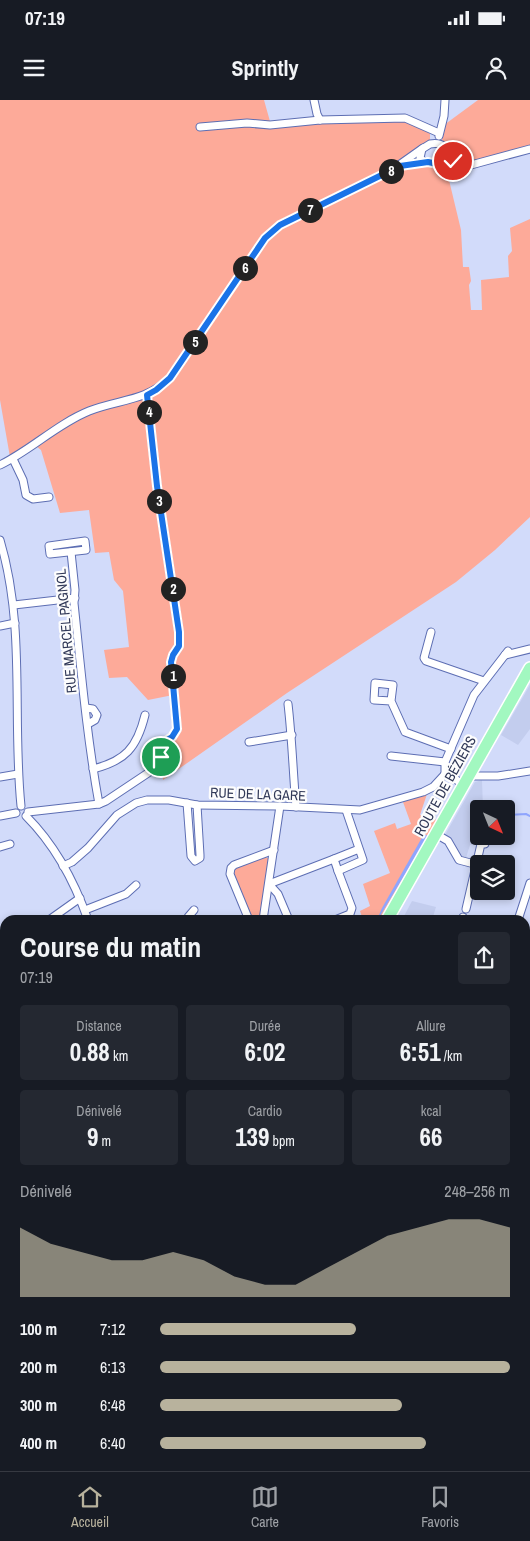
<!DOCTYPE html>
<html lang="fr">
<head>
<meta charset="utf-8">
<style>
  body { margin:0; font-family:"Archivo Narrow",sans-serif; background:#242831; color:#f1f3f6; height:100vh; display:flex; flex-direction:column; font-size:19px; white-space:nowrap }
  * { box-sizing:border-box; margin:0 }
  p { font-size:16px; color:#9ea1a6 }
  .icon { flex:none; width:28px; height:28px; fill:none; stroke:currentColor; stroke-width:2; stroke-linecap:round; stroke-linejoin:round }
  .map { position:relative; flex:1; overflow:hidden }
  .side { position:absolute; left:0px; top:815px; width:530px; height:556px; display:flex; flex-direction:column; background:#171b24; border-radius:15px 15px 0 0; box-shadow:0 2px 8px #0003 }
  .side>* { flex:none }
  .needle { width:32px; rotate:137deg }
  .controls { position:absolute; left:470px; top:700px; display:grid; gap:10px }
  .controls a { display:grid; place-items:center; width:45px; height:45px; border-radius:5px; background:#171b24; box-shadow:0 2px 8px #0003; font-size:25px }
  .pin { position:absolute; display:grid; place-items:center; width:42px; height:42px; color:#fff; margin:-21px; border:2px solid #fff; border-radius:50%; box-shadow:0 1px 5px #0007 }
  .km { position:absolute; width:25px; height:25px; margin:-12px; border-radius:50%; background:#222; color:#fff; font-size:14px; line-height:25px; text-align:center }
  .round { display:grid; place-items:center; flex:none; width:52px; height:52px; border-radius:5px; background:#242831 }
  .overview { display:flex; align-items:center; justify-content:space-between; height:85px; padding:0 20px }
  h1 { font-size:28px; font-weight:700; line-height:38px }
  .figures { display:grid; grid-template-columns:repeat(3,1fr); gap:8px; height:85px; padding:5px 20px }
  .figures div { display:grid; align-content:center; border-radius:5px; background:#242831; text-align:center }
  .figures b { font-size:25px; font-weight:700 }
  .figures small { font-size:14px; font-weight:400 }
  .figures p { font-size:14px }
  .chart { height:140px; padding:10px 20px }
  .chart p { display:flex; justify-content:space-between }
  .chart svg { width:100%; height:90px; margin-top:5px; fill:#b8b29d; opacity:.7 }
  ul { padding:0 20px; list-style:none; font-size:16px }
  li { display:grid; grid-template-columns:80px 60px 1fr; align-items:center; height:38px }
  li i { height:12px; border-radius:6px; background:#b8b29d }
  .status { display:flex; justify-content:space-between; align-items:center; height:35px; padding:0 25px; background:#171b24; direction:ltr }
  .status svg { height:14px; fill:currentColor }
  header { display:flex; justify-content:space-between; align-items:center; height:65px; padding:0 20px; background:#171b24; font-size:22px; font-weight:700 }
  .menu { display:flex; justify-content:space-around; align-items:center; height:70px; border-top:1px solid #363941; background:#171b24; font-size:14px; color:#9ea1a6 }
  .menu a { display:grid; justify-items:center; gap:2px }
  .menu .current { color:#b8b29d }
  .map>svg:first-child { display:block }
</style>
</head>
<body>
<div class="status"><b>07:19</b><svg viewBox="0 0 49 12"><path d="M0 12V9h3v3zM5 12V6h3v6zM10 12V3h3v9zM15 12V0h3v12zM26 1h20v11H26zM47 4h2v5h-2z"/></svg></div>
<header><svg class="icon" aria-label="menu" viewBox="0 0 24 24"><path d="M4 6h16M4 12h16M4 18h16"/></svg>Sprintly<svg class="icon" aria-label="person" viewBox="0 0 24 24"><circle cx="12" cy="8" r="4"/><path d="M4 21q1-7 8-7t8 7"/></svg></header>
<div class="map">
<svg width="530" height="1371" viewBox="0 0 530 1371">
  <rect width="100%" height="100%" fill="#d2dbfa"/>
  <g fill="#c3cdee">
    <polygon points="530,585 530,629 518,645 501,635"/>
    <polygon points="482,680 483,709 479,709 472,745 470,745 466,758 461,757 452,742 445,735 475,682"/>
    <polygon points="412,801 436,807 432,820 402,820"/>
  </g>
  <g fill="#fdaa99">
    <path d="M0,0h264l7,25 126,-6 28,8 5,7v10l-33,27c19,-6 39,-13 52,9l12,50 2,37h6l2,14 -2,4 2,25h11l-1,-30 28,-3 -1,-21 4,-5 -2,-23 20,-9v298l-35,33 -39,32 -169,111 -124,87 -2,-32 15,-13 -3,-40 -25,5 -21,-23 -18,1 -5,-28 25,-3 -6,-56 -9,-11 -5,-28 -14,1 -6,-43 -29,3 -19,-63 -9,-7 -22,14 -10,-57z"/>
    <polygon points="478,0 530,0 530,45 471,62 462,63 456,59 442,40 444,25"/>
    <polygon points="427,694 420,715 437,720 379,820 356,820 362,817 360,811 370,806 363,784 390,773 374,731 395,723 397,729 411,724 403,702"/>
    <polygon points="264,757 268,758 268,762 262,811 260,815 254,819 251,817 233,771 236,767"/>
    <polygon points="278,1366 344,1366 341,1371 286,1371"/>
  </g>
  <polygon fill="#8fa5fe" points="424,734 428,736 380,816 379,815 382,808"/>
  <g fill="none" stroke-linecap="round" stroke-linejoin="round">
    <g stroke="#8fa5fe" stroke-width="2">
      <polyline points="506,715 526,714 530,716"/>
      <polyline points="0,1084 5,1083"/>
    </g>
    <g stroke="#5d6eb3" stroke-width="9">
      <g id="street">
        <polyline points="314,0 317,14 320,20"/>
        <polyline points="200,27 247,23 270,25 320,20 405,18 439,33"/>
        <polyline points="439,36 444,16 445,0"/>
        <path d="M430,44c16,-3 22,9 10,19l-16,-1 -4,-4 2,-9z"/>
        <polyline points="440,63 451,67 471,65 530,49"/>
        <polyline points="399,65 423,48"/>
        <polyline points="13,359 23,380 26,395 33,399 49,397"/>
        <path d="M0,365c31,-15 57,-41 89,-54 30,-12 56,-9 81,-33l95,-140 15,-13 120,-59 24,-4"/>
        <path d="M0,440c26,87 12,177 21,266"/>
        <polygon points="85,441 86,450 50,454 49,446"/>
        <path d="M71,452l4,38 -1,13c7,67 13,135 25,201"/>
        <polyline points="14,505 75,498"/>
        <polyline points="0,526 15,523"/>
        <polyline points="431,532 424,558 426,561 484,581"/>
        <polyline points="505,555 530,549"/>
        <polyline points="391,601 393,585 375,583 374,600 391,601 405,632 451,649"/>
        <path d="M288,604c4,34 5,68 8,103"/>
        <polyline points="86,608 93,609 97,615 95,620 88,624"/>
        <polyline points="249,642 292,635"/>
        <polyline points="391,656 445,662"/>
        <path d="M93,669c32,-8 44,-21 52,-54"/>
        <polyline points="445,674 445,662 474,595 508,551"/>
        <polyline points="445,674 449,674 463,685"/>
        <polyline points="468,676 498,676 530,671"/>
        <polyline points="0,677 18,674"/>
        <polyline points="187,703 191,756 195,761 200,758 200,755 197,705"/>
        <polyline points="346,710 363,760 338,771 334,759 359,749"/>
        <polyline points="28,712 99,704 106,701 157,667 161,657 161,644 172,637 177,629 171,562 173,555 179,546 179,532 157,386 147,295"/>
        <polyline points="0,716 16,713"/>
        <path d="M26,716c28,28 49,67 62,104"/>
        <polyline points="436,734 448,741 459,760 478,765"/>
        <polyline points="0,747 10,744"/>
        <polyline points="63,766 72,762 88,748 117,715 136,703 147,700 169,700 197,705 280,706 360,710 423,692 433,687 445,674"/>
        <polyline points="466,809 481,744 485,744 487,736"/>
        <polyline points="85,810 126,794 136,785"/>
        <polyline points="49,820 80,798"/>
        <polyline points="189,820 188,817 194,810"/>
        <polyline points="249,820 230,774 231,768 234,765 274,750"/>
        <polyline points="263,820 280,706"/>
        <polyline points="289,820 278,794 269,784 334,759"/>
        <polyline points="335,820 350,814 352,808 338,771"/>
        <polyline points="462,820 463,817"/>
        <polyline points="518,820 530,783"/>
        <polyline points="525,837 530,841"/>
        <polyline points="0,854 5,850"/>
        <polyline points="0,939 5,948"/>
        <polyline points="525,990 530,986"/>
        <polyline points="0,1020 5,1018"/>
        <polyline points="525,1049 530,1045"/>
        <polyline points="525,1084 530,1079"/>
        <polyline points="0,1091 5,1090"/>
        <polyline points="525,1193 530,1208"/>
        <polyline points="0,1257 5,1257"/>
        <polyline points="178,1366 188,1371"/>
        <polyline points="263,1366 271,1371"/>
        <polyline points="492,1366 499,1371"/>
        <polyline points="80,1371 82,1366"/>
        <polyline points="86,1371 94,1366"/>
        <polyline points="131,1371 139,1366"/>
        <polyline points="160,1371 163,1366"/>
        <polyline points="243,1371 246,1366"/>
        <polyline points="394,1371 396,1366"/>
      </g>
    </g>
    <g stroke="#5d6eb3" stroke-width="12">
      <polyline id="secondary" points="525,1176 530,1175"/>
    </g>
    <g stroke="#fff" stroke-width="14">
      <g id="primary">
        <polyline points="387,820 530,568"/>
        <polyline points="0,1160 5,1159"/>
        <polyline points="32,1371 34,1366"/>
      </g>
    </g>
    <use href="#street" stroke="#fff" stroke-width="7"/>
    <use href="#secondary" stroke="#d0fbe0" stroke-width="10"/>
    <use href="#primary" stroke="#a2f8c0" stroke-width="11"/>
    <polyline stroke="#495170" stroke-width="1" points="0,1166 5,1166"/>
  </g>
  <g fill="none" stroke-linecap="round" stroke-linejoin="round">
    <g stroke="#fff" stroke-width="10">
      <polyline id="route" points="161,657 161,644 172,637 177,629 171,562 173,555 179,546 179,532 157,386 147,295 156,290 170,278 265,138 280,125 400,66 428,62 452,67 454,66 453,61"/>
    </g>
    <use href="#route" stroke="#1a73e8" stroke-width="6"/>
  </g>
  <g text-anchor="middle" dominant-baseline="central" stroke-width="4.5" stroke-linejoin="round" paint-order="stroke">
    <g font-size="14" fill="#313958" stroke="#fdfdfd">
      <text transform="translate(66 531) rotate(-95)">RUE MARCEL PAGNOL</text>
      <text transform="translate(445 686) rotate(-61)">ROUTE DE BÉZIERS</text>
      <text transform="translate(258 694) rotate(2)">RUE DE LA GARE</text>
    </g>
  </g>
</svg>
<div class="controls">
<a><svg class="needle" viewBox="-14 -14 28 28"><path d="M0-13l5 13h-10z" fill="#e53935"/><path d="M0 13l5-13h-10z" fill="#9ea1a6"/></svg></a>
<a><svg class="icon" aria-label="layers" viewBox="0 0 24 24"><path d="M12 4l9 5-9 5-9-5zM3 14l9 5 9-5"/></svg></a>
</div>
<div class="pin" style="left:161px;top:657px;background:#1e9e55"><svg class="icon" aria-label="arrive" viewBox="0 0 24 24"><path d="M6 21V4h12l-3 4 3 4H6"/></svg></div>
<div class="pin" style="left:453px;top:61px;background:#d93025"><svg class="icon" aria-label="check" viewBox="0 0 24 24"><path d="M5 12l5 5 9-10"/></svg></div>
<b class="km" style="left:173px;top:576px">1</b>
<b class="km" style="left:173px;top:489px">2</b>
<b class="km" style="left:159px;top:401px">3</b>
<b class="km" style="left:149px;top:312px">4</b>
<b class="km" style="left:195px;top:242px">5</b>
<b class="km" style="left:245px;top:168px">6</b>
<b class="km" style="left:310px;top:110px">7</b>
<b class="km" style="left:391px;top:71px">8</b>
<section class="side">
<div class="overview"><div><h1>Course du matin</h1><p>07:19</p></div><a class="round"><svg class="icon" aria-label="share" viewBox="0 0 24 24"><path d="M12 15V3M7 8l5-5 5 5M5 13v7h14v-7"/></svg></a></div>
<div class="figures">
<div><p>Distance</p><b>0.88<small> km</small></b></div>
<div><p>Durée</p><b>6:02</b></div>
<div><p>Allure</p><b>6:51<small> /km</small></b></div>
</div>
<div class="figures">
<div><p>Dénivelé</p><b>9<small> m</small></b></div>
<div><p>Cardio</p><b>139<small> bpm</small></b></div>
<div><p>kcal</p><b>66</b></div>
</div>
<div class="chart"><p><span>Dénivelé</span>248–256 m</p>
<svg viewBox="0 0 160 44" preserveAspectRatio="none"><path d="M0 44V10L10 18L20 22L30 26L40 26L50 22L60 26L70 34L80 38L90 38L100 30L110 22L120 14L130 10L140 6L150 6L160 10V44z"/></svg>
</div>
<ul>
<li><b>100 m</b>7:12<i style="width:56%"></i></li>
<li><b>200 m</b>6:13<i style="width:100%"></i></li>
<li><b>300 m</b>6:48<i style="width:69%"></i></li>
<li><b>400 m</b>6:40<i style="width:76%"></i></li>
</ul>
</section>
</div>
<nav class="menu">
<a class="current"><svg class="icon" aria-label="home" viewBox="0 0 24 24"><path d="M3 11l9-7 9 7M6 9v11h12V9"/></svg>Accueil</a>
<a><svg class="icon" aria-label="map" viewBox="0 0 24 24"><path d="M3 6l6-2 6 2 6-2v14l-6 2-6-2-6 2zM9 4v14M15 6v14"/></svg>Carte</a>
<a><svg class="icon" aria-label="saved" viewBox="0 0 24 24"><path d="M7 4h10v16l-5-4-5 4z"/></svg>Favoris</a>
</nav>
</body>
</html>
